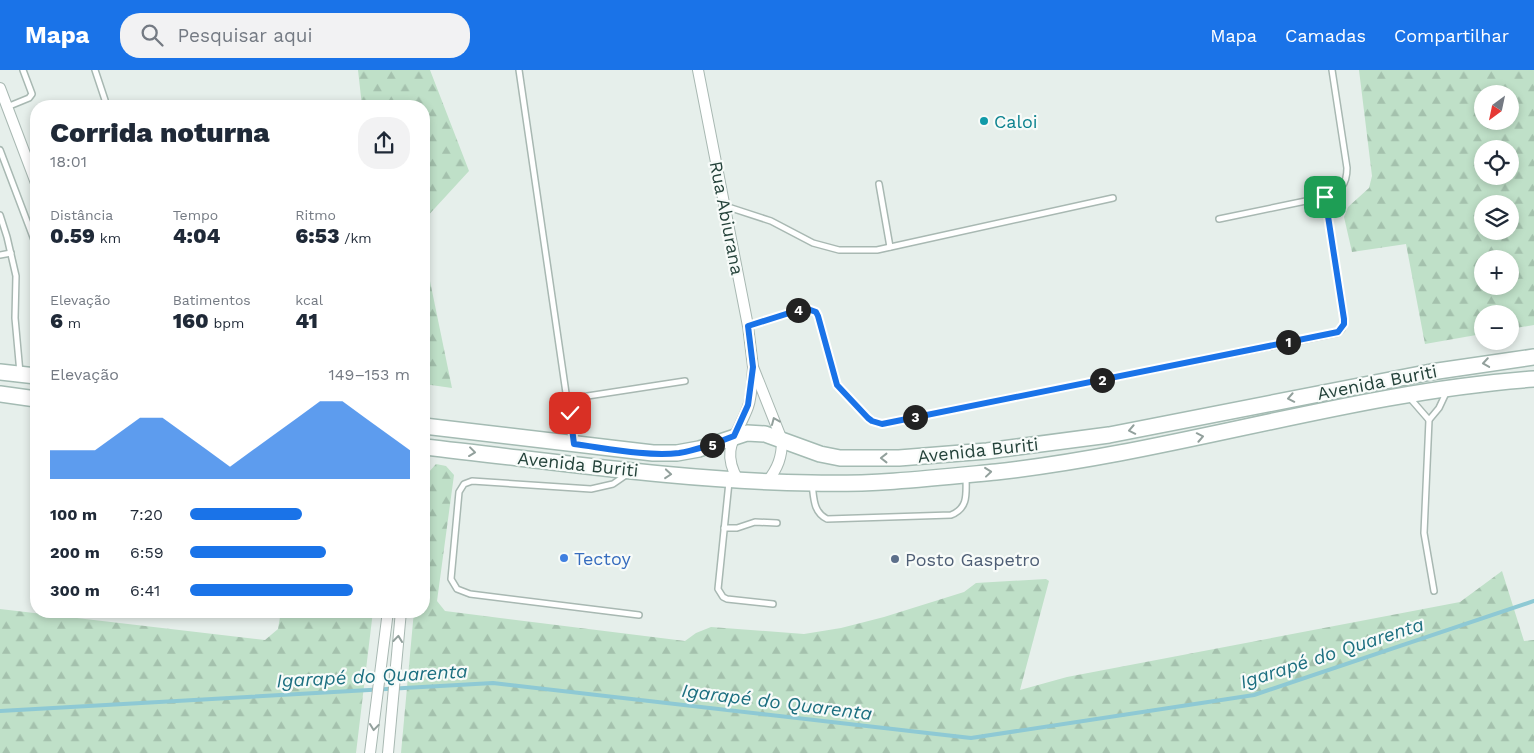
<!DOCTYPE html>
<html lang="pt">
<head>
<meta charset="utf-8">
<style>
  body { margin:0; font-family:"Work Sans",sans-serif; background:#f2f2f3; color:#1f2937; height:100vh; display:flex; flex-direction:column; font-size:19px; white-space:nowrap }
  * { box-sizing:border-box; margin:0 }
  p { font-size:16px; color:#747a83 }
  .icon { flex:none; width:28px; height:28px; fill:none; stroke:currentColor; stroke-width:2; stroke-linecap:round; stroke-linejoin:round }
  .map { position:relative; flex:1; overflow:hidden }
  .sheet { position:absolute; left:30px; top:30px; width:400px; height:518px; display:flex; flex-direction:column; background:#fff; border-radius:20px; box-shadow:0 2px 8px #0003 }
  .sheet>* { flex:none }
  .needle { width:32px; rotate:213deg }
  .tools { position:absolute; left:1474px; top:15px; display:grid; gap:10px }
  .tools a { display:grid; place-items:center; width:45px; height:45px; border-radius:50%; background:#fff; box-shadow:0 2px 8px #0003; font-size:25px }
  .pin { position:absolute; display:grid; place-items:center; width:42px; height:42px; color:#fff; margin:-21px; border-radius:10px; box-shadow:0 2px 8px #0006 }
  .km { position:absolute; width:25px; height:25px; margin:-12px; border-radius:50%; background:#222; color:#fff; font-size:14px; line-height:25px; text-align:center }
  .round { display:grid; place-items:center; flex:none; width:52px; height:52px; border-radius:20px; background:#f2f2f3 }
  .head { display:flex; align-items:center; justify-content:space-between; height:85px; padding:0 20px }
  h1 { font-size:28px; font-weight:800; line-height:38px }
  .stats { display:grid; grid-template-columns:repeat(3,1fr); gap:8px; height:85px; padding:5px 20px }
  .stats div { display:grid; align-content:center }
  .stats b { font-size:21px; font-weight:800 }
  .stats small { font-size:14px; font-weight:400 }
  .stats p { font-size:14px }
  .chart { height:140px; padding:10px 20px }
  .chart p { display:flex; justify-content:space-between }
  .chart svg { width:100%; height:90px; margin-top:5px; fill:#1a73e8; opacity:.7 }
  ul { padding:0 20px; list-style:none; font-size:16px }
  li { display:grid; grid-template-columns:80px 60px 1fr; align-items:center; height:38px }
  li i { height:12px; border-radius:6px; background:#1a73e8 }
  header { display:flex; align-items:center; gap:30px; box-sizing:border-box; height:70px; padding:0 25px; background:#1a73e8; color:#fff }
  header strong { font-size:24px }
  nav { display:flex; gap:28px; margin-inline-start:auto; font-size:18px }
  .search { width:350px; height:45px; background:#f2f2f3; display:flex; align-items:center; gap:12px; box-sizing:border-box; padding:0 18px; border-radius:20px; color:#747a83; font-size:19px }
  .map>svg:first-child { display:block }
</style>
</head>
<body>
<header>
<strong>Mapa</strong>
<div class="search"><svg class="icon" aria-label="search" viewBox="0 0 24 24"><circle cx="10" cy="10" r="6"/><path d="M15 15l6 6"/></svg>Pesquisar aqui</div>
<nav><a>Mapa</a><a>Camadas</a><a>Compartilhar</a></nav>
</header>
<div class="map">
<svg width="1534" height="683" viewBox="0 0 1534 683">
  <defs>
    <pattern id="forest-firs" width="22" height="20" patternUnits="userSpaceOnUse" patternTransform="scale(1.25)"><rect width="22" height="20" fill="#bfe0c8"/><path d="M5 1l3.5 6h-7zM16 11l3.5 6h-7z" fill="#a4c1ad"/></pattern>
  </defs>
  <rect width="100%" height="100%" fill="#e6efeb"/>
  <g fill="url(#forest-firs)" fill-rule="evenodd">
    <polygon points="358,0 430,0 469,101 424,150 424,36 362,36"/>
    <path d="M1359,0h175v255l-24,4v-15h-28v20l-57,10 -19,-100 -54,8 -8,-35 4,-10 21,-19 3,-12zM1482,24h28v27h-28zM1482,79h28v27h-28zM1482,134h28v27h-28zM1482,189h28v27h-28z"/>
    <polygon points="424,182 452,318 424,314"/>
    <polygon points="436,394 446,396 454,405 437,531 445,541 685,571 696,563 711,557 804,564 841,558 884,547 964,522 976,513 1046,509 1049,511 1020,620 1067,607 1460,532 1502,501 1524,571 1534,570 1534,683 401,683 414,541 424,541 424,447 428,403"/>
    <polygon points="0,539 265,570 278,559 281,541 373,541 356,683 0,683"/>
  </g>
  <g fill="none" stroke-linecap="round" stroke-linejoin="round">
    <polyline stroke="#8ec9d4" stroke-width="4" points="0,641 493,613 971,668 1254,625 1534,531"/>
    <g stroke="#a8b8b2" stroke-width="8">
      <g id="service">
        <polyline points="95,0 105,30 106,36"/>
        <polyline points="519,0 573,371"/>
        <polyline points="7,37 29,28 32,24 23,0"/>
        <polyline points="0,80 36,175"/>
        <polyline points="28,91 36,83"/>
        <polyline points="879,114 890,177"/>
        <polyline points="725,136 771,151 813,173 839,180 877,180 1113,128"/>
        <polyline points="0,145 7,167 16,206 15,248 20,303"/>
        <path d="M1219,149l106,-22c15,-5 22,-12 22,-29l-15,-98"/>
        <polyline points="0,185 11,183"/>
        <polyline points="748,256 805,238 815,242 818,246 837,315 868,348 877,353 882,354 1338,263 1342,259 1344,249 1325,127"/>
        <polyline points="1409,327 1429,350"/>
        <polyline points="568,329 685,311"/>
        <polyline points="626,405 613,414 591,419 472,411 464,414 459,422 451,509 457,519 470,524 639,545"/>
        <polyline points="729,412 718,519 723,527 727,529 773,534"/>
        <path d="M812,414c2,14 1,28 15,35l124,-4c18,-7 15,-22 15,-39"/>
        <polyline points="724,458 737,458 755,452 777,453"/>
        <polyline points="1434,521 1424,463 1429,350 1439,338 1446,323"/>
      </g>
    </g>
    <g stroke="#a8b8b2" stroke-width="12">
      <g id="minor">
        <path d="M698,0l50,256 5,41 29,73c0,17 -4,28 -15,42"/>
        <polyline points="0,18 36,113"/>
        <path d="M738,410c-18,-31 -1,-44 10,-73 4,-11 4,-26 5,-39"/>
        <polyline points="370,683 388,541"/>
        <polyline points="388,683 401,541"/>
      </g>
    </g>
    <g stroke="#a4bbb3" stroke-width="18">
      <g id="secondary">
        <polyline points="0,302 36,306"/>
        <polyline points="0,324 36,329"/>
        <polyline points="424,356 653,383 677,383 699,379 747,363 765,364 820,384 840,388 899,388 987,381 1109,365 1431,302 1534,287"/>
        <path d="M424,377c128,14 257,34 387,36 61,2 123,-5 185,-11 181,-20 356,-80 538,-93"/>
      </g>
    </g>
    <use href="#service" stroke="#fff" stroke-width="5"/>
    <use href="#minor" stroke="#fff" stroke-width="10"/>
    <use href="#secondary" stroke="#fff" stroke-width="15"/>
  </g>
  <defs><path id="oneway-chevron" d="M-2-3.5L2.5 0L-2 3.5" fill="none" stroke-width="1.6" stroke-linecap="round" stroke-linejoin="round" transform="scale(1.25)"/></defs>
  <g stroke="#92a09c">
    <use href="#oneway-chevron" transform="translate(1486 293) rotate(171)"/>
    <use href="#oneway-chevron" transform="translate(1291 328) rotate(169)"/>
    <use href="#oneway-chevron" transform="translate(775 351) rotate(-113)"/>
    <use href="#oneway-chevron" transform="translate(1132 360) rotate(169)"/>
    <use href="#oneway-chevron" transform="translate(1200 367) rotate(-11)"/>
    <use href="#oneway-chevron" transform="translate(472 382) rotate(7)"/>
    <use href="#oneway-chevron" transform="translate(884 388) rotate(-180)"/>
    <use href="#oneway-chevron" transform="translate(988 402) rotate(-6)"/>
    <use href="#oneway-chevron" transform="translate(668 404) rotate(5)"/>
    <use href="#oneway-chevron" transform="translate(398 569) rotate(-84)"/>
    <use href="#oneway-chevron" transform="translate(374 657) rotate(97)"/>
  </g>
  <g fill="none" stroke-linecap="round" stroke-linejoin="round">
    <g stroke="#fff" stroke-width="10">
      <path id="route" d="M570,343l4,31c31,4 74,13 105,9 19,-3 37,-10 55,-17l14,-31 5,-38 -5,-41 57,-18 11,4 2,4 19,69 31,33 4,3 10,3 456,-92 6,-8v-5l-19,-122"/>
    </g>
    <use href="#route" stroke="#1a73e8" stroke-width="6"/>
  </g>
  <circle fill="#0f9aa8" stroke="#f7fbf9" stroke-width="2" cx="984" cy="51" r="5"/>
  <circle fill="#3f7fe0" stroke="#f7fbf9" stroke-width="2" cx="564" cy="488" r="5"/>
  <circle fill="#5c6f8a" stroke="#f7fbf9" stroke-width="2" cx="895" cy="489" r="5"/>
  <g text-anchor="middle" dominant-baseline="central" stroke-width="4.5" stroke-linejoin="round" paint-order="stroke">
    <g font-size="18" fill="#0d838f" stroke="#f7fbf9" text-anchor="start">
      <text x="994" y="51">Caloi</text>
    </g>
    <g font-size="18" fill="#24423a" stroke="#f7fbf9">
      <text transform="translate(727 148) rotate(79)">Rua Abiurana</text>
      <text transform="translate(1377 312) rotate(-11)">Avenida Buriti</text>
      <text transform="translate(978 380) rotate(-6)">Avenida Buriti</text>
      <text transform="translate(578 394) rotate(6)">Avenida Buriti</text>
    </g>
    <g font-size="18" fill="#366cbe" stroke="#f7fbf9" text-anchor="start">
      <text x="574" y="488">Tectoy</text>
    </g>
    <g font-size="18" fill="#4e5e75" stroke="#f7fbf9" text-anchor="start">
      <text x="905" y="489">Posto Gaspetro</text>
    </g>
    <g font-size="19" font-style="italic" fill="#1c6f80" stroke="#f7fbf9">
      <text transform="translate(1332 583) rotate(-18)">Igarapé do Quarenta</text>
      <text transform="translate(372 606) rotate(-3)">Igarapé do Quarenta</text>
      <text transform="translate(777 632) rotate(7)">Igarapé do Quarenta</text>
    </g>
  </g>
</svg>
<div class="tools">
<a><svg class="needle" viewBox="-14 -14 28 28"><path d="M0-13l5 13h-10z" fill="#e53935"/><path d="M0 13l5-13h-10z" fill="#747a83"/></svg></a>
<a><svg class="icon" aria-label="locate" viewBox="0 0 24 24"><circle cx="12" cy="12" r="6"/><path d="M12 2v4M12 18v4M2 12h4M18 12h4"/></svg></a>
<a><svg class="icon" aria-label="layers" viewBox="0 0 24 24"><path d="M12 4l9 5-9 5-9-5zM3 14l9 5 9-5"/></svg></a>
<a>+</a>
<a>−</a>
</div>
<div class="pin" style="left:1325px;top:127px;background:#1e9e55"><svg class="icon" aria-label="arrive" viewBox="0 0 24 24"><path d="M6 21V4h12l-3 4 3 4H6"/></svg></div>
<div class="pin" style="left:570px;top:343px;background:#d93025"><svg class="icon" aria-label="check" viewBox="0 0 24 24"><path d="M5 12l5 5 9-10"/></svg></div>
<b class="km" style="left:1288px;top:272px">1</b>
<b class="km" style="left:1102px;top:310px">2</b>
<b class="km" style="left:915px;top:347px">3</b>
<b class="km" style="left:798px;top:240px">4</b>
<b class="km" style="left:712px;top:375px">5</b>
<section class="sheet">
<div class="head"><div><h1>Corrida noturna</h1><p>18:01</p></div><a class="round"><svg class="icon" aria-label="share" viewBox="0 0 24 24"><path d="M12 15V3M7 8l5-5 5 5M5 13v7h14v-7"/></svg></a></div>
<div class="stats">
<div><p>Distância</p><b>0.59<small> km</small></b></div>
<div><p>Tempo</p><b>4:04</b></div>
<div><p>Ritmo</p><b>6:53<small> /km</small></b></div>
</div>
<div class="stats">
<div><p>Elevação</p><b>6<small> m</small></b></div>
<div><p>Batimentos</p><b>160<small> bpm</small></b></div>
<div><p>kcal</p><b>41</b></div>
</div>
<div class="chart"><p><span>Elevação</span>149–153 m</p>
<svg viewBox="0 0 160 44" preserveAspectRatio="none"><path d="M0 44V30L10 30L20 30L30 22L40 14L50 14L60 22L70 30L80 38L90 30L100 22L110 14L120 6L130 6L140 14L150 22L160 30V44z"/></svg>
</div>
<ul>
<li><b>100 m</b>7:20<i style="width:51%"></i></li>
<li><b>200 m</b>6:59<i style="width:62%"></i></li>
<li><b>300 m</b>6:41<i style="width:74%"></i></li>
</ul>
</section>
</div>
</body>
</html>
